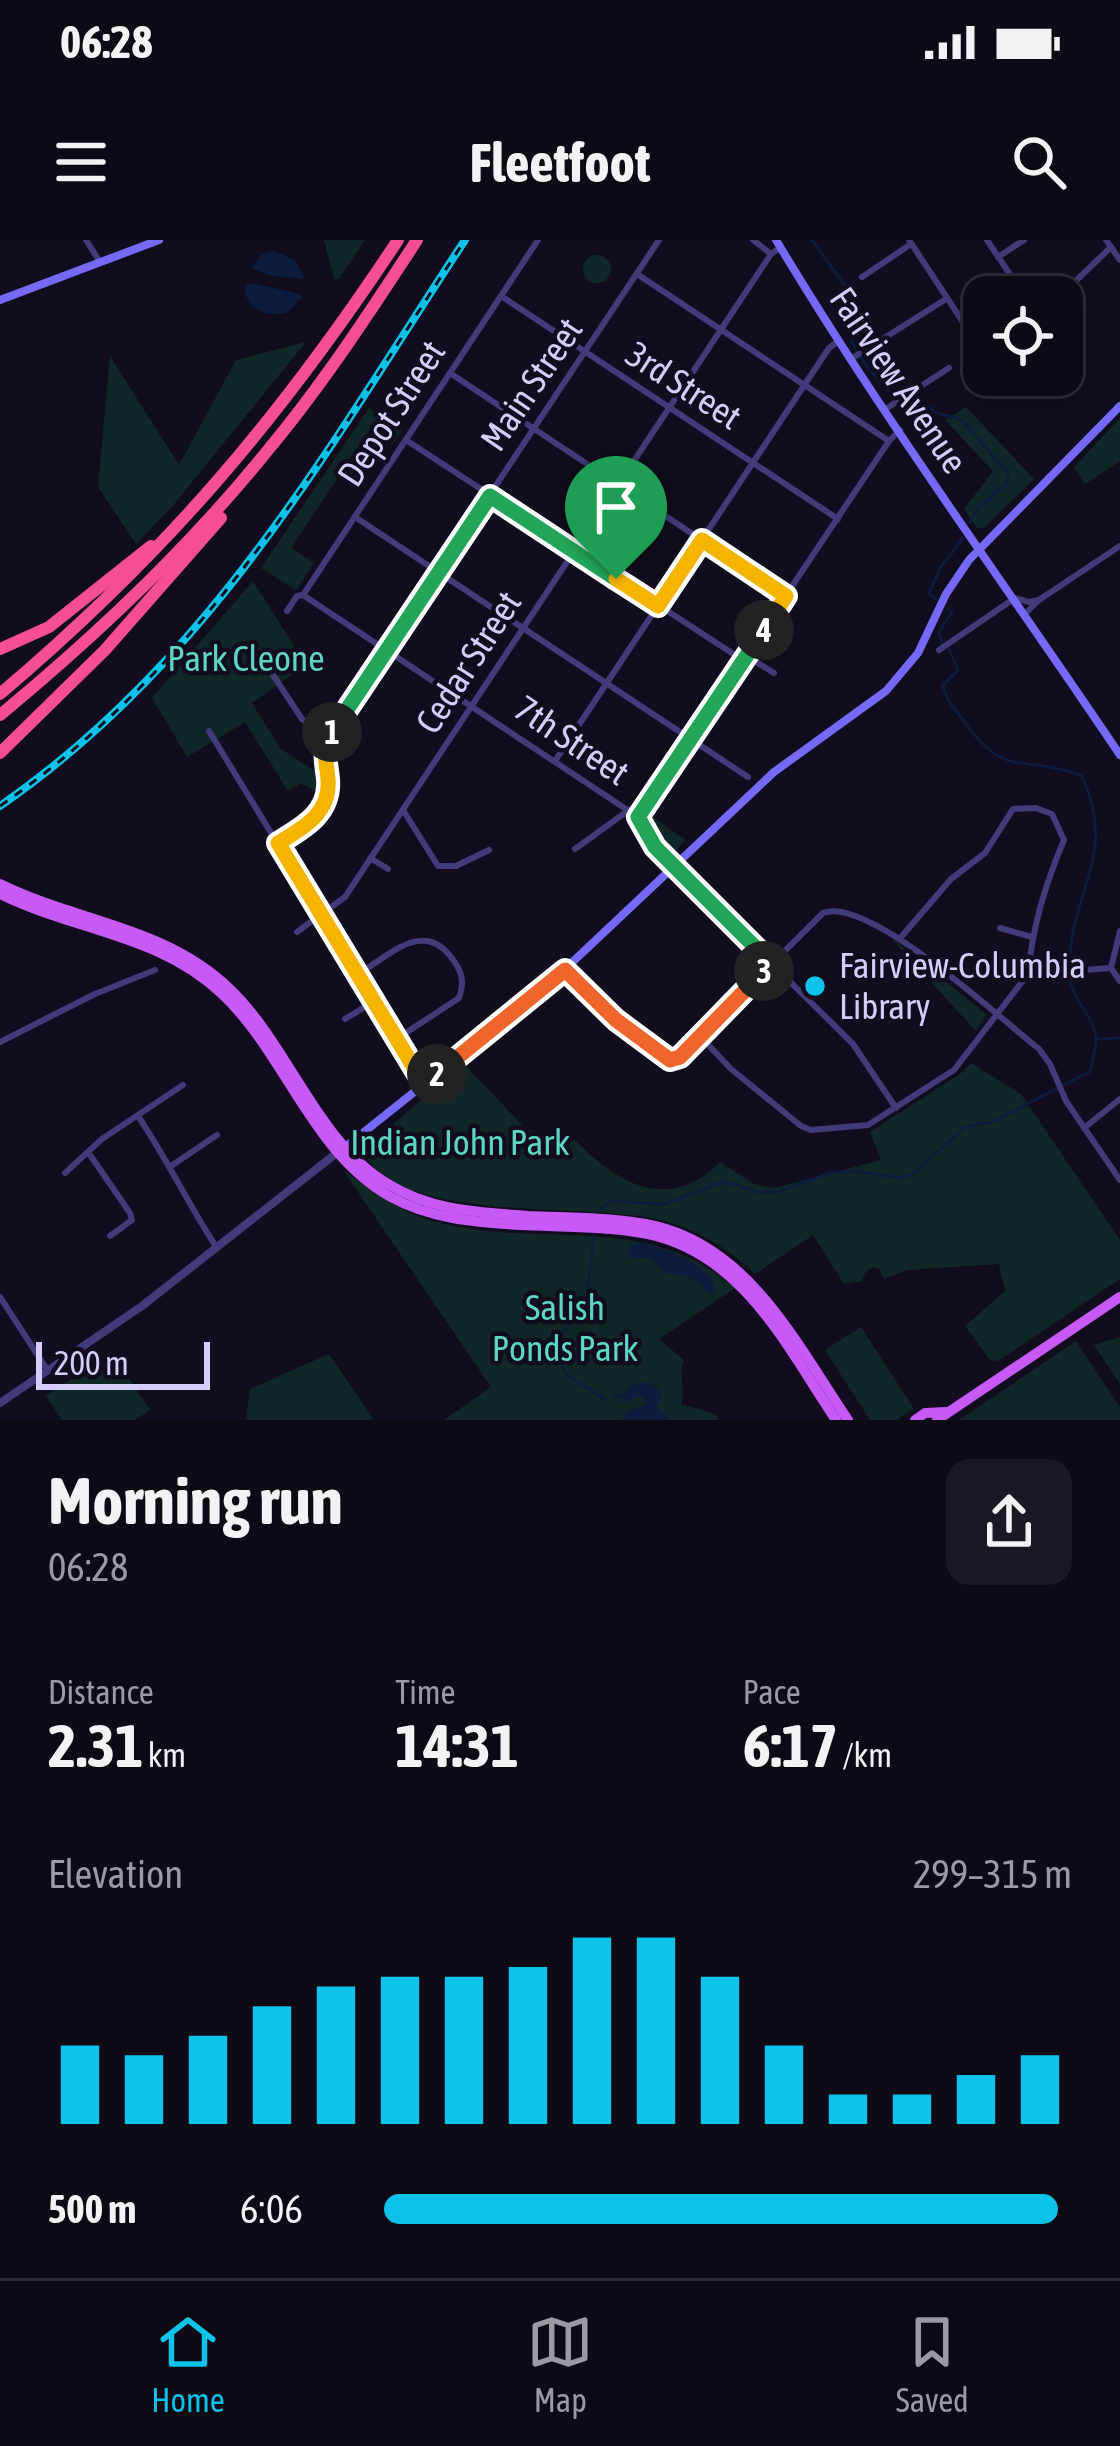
<!DOCTYPE html>
<html lang="en">
<head>
<meta charset="utf-8">
<style>
  body { margin:0; font-family:"Asap Condensed",sans-serif; background:#1b1823; color:#f1f3f6; height:100vh; display:flex; flex-direction:column; font-size:45px; white-space:nowrap }
  * { box-sizing:border-box; margin:0 }
  p { font-size:39px; color:#9a9aa1 }
  .icon { flex:none; width:66px; height:66px; fill:none; stroke:currentColor; stroke-width:2; stroke-linecap:round; stroke-linejoin:round }
  .map { position:relative; height:1180px; overflow:hidden }
  .details { display:flex; flex-direction:column; background:#0d0a16; flex:1 }
  .details>* { flex:none }
  .controls { position:absolute; left:963px; top:36px; display:grid; gap:24px }
  .controls a { display:grid; place-items:center; width:120px; height:120px; border-radius:24px; background:#0d0a16; box-shadow:0 6px 30px #0003,0 0 0 3px #2d2b35; font-size:60px }
  .scale { position:absolute; left:36px; bottom:30px; width:174px; box-sizing:border-box; padding-left:12px; border:6px solid #d6cdfc; border-top:0; font-size:33px; line-height:42px; white-space:nowrap; color:#d6cdfc; -webkit-text-stroke:9px #110d1e; paint-order:stroke }
  .pin { position:absolute; display:grid; place-items:center; width:102px; height:102px; color:#fff; margin:-123px -51px; border-radius:50% 50% 50% 0; rotate:-45deg; box-shadow:0 0 12px #0007 }
  .pin .icon { rotate:45deg }
  .km { position:absolute; width:60px; height:60px; margin:-30px; border-radius:50%; background:#222; color:#fff; font-size:33px; line-height:60px; text-align:center }
  .round { display:grid; place-items:center; flex:none; width:126px; height:126px; border-radius:24px; background:#1b1823 }
  .head { display:flex; align-items:center; justify-content:space-between; height:204px; padding:0 48px }
  h1 { font-size:66px; font-weight:700; line-height:90px }
  .stats { display:grid; grid-template-columns:repeat(3,1fr); gap:18px; height:204px; padding:12px 48px }
  .stats div { display:grid; align-content:center }
  .stats b { font-size:60px; font-weight:700 }
  .stats small { font-size:33px; font-weight:400 }
  .stats p { font-size:33px }
  .chart { height:336px; padding:24px 48px }
  .chart p { display:flex; justify-content:space-between }
  .chart svg { width:100%; height:216px; margin-top:12px; stroke:#0dc2e8; stroke-width:6 }
  ul { padding:0 48px; list-style:none; font-size:39px }
  li { display:grid; grid-template-columns:192px 144px 1fr; align-items:center; height:90px }
  li i { height:30px; border-radius:15px; background:#0dc2e8 }
  .status { display:flex; justify-content:space-between; align-items:center; height:84px; padding:0 60px; background:#0d0a16; direction:ltr }
  .status svg { height:33px; fill:currentColor }
  header { display:flex; justify-content:space-between; align-items:center; height:156px; padding:0 48px; background:#0d0a16; font-size:54px; font-weight:700 }
  .tab-bar { display:flex; justify-content:space-around; align-items:center; height:168px; border-top:3px solid #2d2b35; background:#0d0a16; font-size:33px; color:#9a9aa1 }
  .tab-bar a { display:grid; justify-items:center; gap:6px }
  .tab-bar .on { color:#0dc2e8 }
  .map>svg:first-child { display:block }
</style>
</head>
<body>
<div class="status"><b>06:28</b><svg viewBox="0 0 49 12"><path d="M0 12V9h3v3zM5 12V6h3v6zM10 12V3h3v9zM15 12V0h3v12zM26 1h20v11H26zM47 4h2v5h-2z"/></svg></div>
<header><svg class="icon" aria-label="menu" viewBox="0 0 24 24"><path d="M4 6h16M4 12h16M4 18h16"/></svg>Fleetfoot<svg class="icon" aria-label="search" viewBox="0 0 24 24"><circle cx="10" cy="10" r="6"/><path d="M15 15l6 6"/></svg></header>
<div class="map">
<svg width="1120" height="1180" viewBox="0 0 1120 1180">
  <rect width="100%" height="100%" fill="#110d1e"/>
  <g fill="#112727">
    <polygon points="324,0 365,0 339,39 334,39"/>
    <circle cx="597" cy="29" r="14"/>
    <polygon points="306,102 170,269 136,304 98,247 110,116 179,225 236,120"/>
    <polygon points="966,167 1034,239 983,289 976,287 964,269 993,231 945,180"/>
    <polygon points="369,168 402,190 392,205 369,191 291,308 314,323 296,350 261,328"/>
    <polygon points="1120,178 1120,221 1085,244 1074,227"/>
    <polygon points="253,341 306,425 252,463 281,509 319,534 319,554 301,543 288,551 245,482 187,517 152,458"/>
    <polygon points="651,576 686,600 672,614 648,581"/>
    <polygon points="892,698 986,774 976,791 897,705"/>
    <path d="M463,823l63,66 31,10 11,-6c43,45 97,85 152,29l34,22 20,4 107,-28 -11,-28 90,-58 11,-11 50,31 99,146v39l-122,82 -8,-1 -25,-34 40,-35 -6,-27 -92,6 -23,9 -5,-10 -6,-2 -8,6 -3,8 -18,3 -31,-49 -58,39c-27,-26 -58,-45 -95,-54 -69,-18 -264,5 -297,-69z"/>
    <path d="M343,930c31,21 58,44 97,53 103,26 206,-13 295,65l-76,51 25,21c-6,16 2,28 -3,44l34,10 4,6h-275l47,-33z"/>
    <polygon points="861,1087 914,1169 896,1180 870,1180 825,1110"/>
    <polygon points="1120,1097 1120,1144 1094,1105"/>
    <polygon points="1076,1101 1120,1167 1120,1180 959,1180"/>
    <polygon points="111,1112 150,1170 135,1180 62,1180 46,1156"/>
    <polygon points="329,1114 374,1180 246,1180 250,1149"/>
  </g>
  <g fill="#0d1c3d">
    <polygon points="274,11 295,20 305,39 272,36 251,28 262,14"/>
    <path d="M253,43l46,11 3,3 -14,15c-22,6 -44,-2 -43,-27z"/>
    <path d="M641,1003c24,6 73,21 74,49l-5,3c-8,-16 -29,-20 -45,-22l-14,-16 -18,2 -6,-4 2,-9z"/>
    <polygon points="641,1142 654,1145 663,1156 657,1166 670,1180 621,1180 627,1172 647,1164 642,1156 621,1163 629,1147"/>
  </g>
  <g fill="none" stroke-linecap="round" stroke-linejoin="round">
    <g stroke="#0d1c3d" stroke-width="3">
      <path d="M812,0l42,58 1,10c-22,34 27,73 47,99l26,-1 9,7 25,7 46,53 -1,10 -28,24 -9,15"/>
      <polyline points="936,359 929,353 941,327 963,298"/>
      <polyline points="942,402 939,392 952,372 947,368"/>
      <polyline points="1098,799 1120,798"/>
      <path d="M599,970l11,-9 55,3 60,-23 32,11h21l52,-19 23,-2 48,7 13,-5 51,-46 27,-5 99,-51c0,-12 7,-25 5,-36 -4,-21 -25,-36 -26,-59 -5,-82 50,-115 12,-200 -61,-24 -76,7 -121,-59 -8,-10 -16,-19 -18,-32l15,-15 -9,-21"/>
      <polyline points="594,996 587,1056 562,1095 558,1118 567,1135 605,1159"/>
      <polyline points="614,1156 622,1156"/>
    </g>
    <g stroke="#423b7a" stroke-width="6">
      <polyline points="86,0 100,22"/>
      <polyline points="753,0 771,14"/>
      <polyline points="909,0 984,114"/>
      <polyline points="987,0 1025,57"/>
      <polyline points="1106,0 1120,20"/>
      <polyline points="998,17 1024,0"/>
      <polyline points="637,34 889,201"/>
      <polyline points="862,37 911,4"/>
      <polyline points="501,56 838,279"/>
      <polyline points="1059,57 1111,7"/>
      <polyline points="851,119 946,59"/>
      <polyline points="450,133 786,356"/>
      <polyline points="884,170 949,128"/>
      <polyline points="406,200 741,419 753,420 774,433"/>
      <polyline points="355,277 748,537"/>
      <polyline points="303,355 638,577 649,600 667,620 853,804 896,868"/>
      <polyline points="287,371 297,356 303,355 538,0"/>
      <polyline points="1025,374 1039,360 1120,306"/>
      <polyline points="939,410 1015,358 1029,362 1039,360"/>
      <polyline points="273,435 302,479 328,498"/>
      <polyline points="209,491 424,844"/>
      <polyline points="555,521 829,108 837,102"/>
      <polyline points="403,570 438,626 456,626 489,610"/>
      <polyline points="638,577 889,201 900,190"/>
      <path d="M278,603c26,-15 54,-31 50,-66 -2,-15 -5,-24 0,-39l331,-498"/>
      <polyline points="575,609 629,570"/>
      <polyline points="370,618 388,629"/>
      <polyline points="1000,688 1032,697"/>
      <polyline points="297,692 345,657 771,14 780,8"/>
      <path d="M902,696l49,-57 34,-26 28,-44 23,-1 16,6 12,26c-19,45 -31,85 -36,134"/>
      <polyline points="1111,728 1120,691"/>
      <polyline points="1111,728 1120,741"/>
      <path d="M565,730l60,57 38,30 12,3 148,-147c45,-18 178,106 216,136l11,15 16,37 54,79"/>
      <path d="M357,735c33,-20 68,-58 97,-14 9,13 10,22 5,37l-61,40"/>
      <polyline points="345,779 373,762"/>
      <polyline points="700,796 731,829 801,886 811,890 868,885 954,830 1028,734 1111,728"/>
      <polyline points="0,802 95,754 155,730"/>
      <path d="M138,876c29,43 50,88 79,132"/>
      <polyline points="1084,888 1120,859"/>
      <polyline points="88,912 130,973 132,980 110,996"/>
      <polyline points="171,926 217,895"/>
      <polyline points="65,933 102,899 183,845"/>
      <polyline points="0,1057 48,1131"/>
    </g>
    <polyline stroke="#423b7a" stroke-width="8" points="0,1163 142,1066 338,912"/>
    <g stroke="#7769f7" stroke-width="8">
      <path d="M776,0c106,177 229,344 344,515"/>
      <polyline points="0,60 159,0"/>
      <polyline points="344,908 546,747 774,532 886,451 918,413 946,354 969,320 1120,166"/>
    </g>
    <g stroke="#c75af6" stroke-width="10">
      <path d="M0,644c77,38 164,42 229,104 60,57 87,153 159,196 44,27 90,28 140,32 42,2 86,1 127,10 96,23 142,119 193,194"/>
      <path d="M0,654c75,37 159,40 222,100 63,59 89,157 167,202 41,23 85,26 132,29 41,2 86,1 127,9 95,20 138,112 188,186"/>
      <polyline points="915,1180 925,1173 946,1172"/>
      <polyline points="937,1180 1120,1057"/>
    </g>
    <g stroke="#f54f92" stroke-width="12">
      <polyline points="0,409 49,387 151,306"/>
      <path d="M0,454c165,-140 279,-274 398,-454"/>
      <path d="M0,475c97,-80 189,-167 268,-265 55,-66 102,-138 149,-210"/>
      <polyline points="0,513 105,410 221,278"/>
    </g>
    <g stroke="#0dc2e8" stroke-width="8">
      <path id="rail" d="M0,566c210,-145 328,-358 465,-566"/>
    </g>
    <use href="#rail" stroke="#110d1e" stroke-width="3" stroke-dasharray="9" stroke-linecap="butt"/>
  </g>
  <g fill="none" stroke-linecap="round" stroke-linejoin="round">
    <g stroke="#fff" stroke-width="24">
      <polyline id="split-1" points="332,492 490,256 616,339"/>
    </g>
    <g stroke="#fff" stroke-width="24">
      <path id="split-2" d="M332,492c-10,18 -6,28 -4,47 3,34 -25,49 -50,64l146,241 13,-10"/>
    </g>
    <g stroke="#fff" stroke-width="24">
      <polyline id="split-3" points="437,834 565,730 616,780 670,820 680,817 764,731"/>
    </g>
    <g stroke="#fff" stroke-width="24">
      <polyline id="split-4" points="764,390 638,577 655,607 772,724 764,731"/>
    </g>
    <g stroke="#fff" stroke-width="24">
      <polyline id="split-5" points="616,339 658,366 702,300 786,356 764,390"/>
    </g>
    <use href="#split-1" stroke="#22a559" stroke-width="15"/>
    <use href="#split-2" stroke="#f5b400" stroke-width="15"/>
    <use href="#split-3" stroke="#f0652b" stroke-width="15"/>
    <use href="#split-4" stroke="#22a559" stroke-width="15"/>
    <use href="#split-5" stroke="#f5b400" stroke-width="15"/>
  </g>
  <circle fill="#0dc2e8" stroke="#110d1e" stroke-width="4.5" cx="815" cy="746" r="12"/>
  <g text-anchor="middle" dominant-baseline="central" stroke-width="9" stroke-linejoin="round" paint-order="stroke">
    <g font-size="36" fill="#d6cdfc" stroke="#110d1e">
      <text transform="translate(899 140) rotate(56)">Fairview Avenue</text>
      <text transform="translate(531 144) rotate(-56)">Main Street</text>
      <text transform="translate(684 145) rotate(33)">3rd Street</text>
      <text transform="translate(391 173) rotate(-57)">Depot Street</text>
      <text transform="translate(468 422) rotate(-57)">Cedar Street</text>
      <text transform="translate(572 500) rotate(34)">7th Street</text>
    </g>
    <g font-size="36" fill="#5ed7c2" stroke="#110d1e">
      <text x="246" y="418">Park Cleone</text>
      <text x="460" y="902">Indian John Park</text>
      <text x="565" y="1067">Salish<tspan x="565" dy="41">Ponds Park</tspan></text>
    </g>
    <g font-size="36" fill="#d6cdfc" stroke="#110d1e" text-anchor="start">
      <text x="839" y="725">Fairview-Columbia<tspan x="839" dy="41">Library</tspan></text>
    </g>
  </g>
</svg>
<div class="controls">
<a><svg class="icon" aria-label="locate" viewBox="0 0 24 24"><circle cx="12" cy="12" r="6"/><path d="M12 2v4M12 18v4M2 12h4M18 12h4"/></svg></a>
</div>
<div class="scale">200 m</div>
<div class="pin" style="left:616px;top:339px;background:#1e9e55"><svg class="icon" aria-label="arrive" viewBox="0 0 24 24"><path d="M6 21V4h12l-3 4 3 4H6"/></svg></div>
<b class="km" style="left:332px;top:492px">1</b>
<b class="km" style="left:437px;top:834px">2</b>
<b class="km" style="left:764px;top:731px">3</b>
<b class="km" style="left:764px;top:390px">4</b>
</div>
<section class="details">
<div class="head"><div><h1>Morning run</h1><p>06:28</p></div><a class="round"><svg class="icon" aria-label="share" viewBox="0 0 24 24"><path d="M12 15V3M7 8l5-5 5 5M5 13v7h14v-7"/></svg></a></div>
<div class="stats">
<div><p>Distance</p><b>2.31<small> km</small></b></div>
<div><p>Time</p><b>14:31</b></div>
<div><p>Pace</p><b>6:17<small> /km</small></b></div>
</div>
<div class="chart"><p><span>Elevation</span>299–315 m</p>
<svg viewBox="0 0 160 44" preserveAspectRatio="none"><path d="M5 44V28M15 44V30M25 44V26M35 44V20M45 44V16M55 44V14M65 44V14M75 44V12M85 44V6M95 44V6M105 44V14M115 44V28M125 44V38M135 44V38M145 44V34M155 44V30"/></svg>
</div>
<ul>
<li><b>500 m</b>6:06<i style="width:98%"></i></li>
</ul>
</section>
<nav class="tab-bar">
<a class="on"><svg class="icon" aria-label="home" viewBox="0 0 24 24"><path d="M3 11l9-7 9 7M6 9v11h12V9"/></svg>Home</a>
<a><svg class="icon" aria-label="map" viewBox="0 0 24 24"><path d="M3 6l6-2 6 2 6-2v14l-6 2-6-2-6 2zM9 4v14M15 6v14"/></svg>Map</a>
<a><svg class="icon" aria-label="saved" viewBox="0 0 24 24"><path d="M7 4h10v16l-5-4-5 4z"/></svg>Saved</a>
</nav>
</body>
</html>
